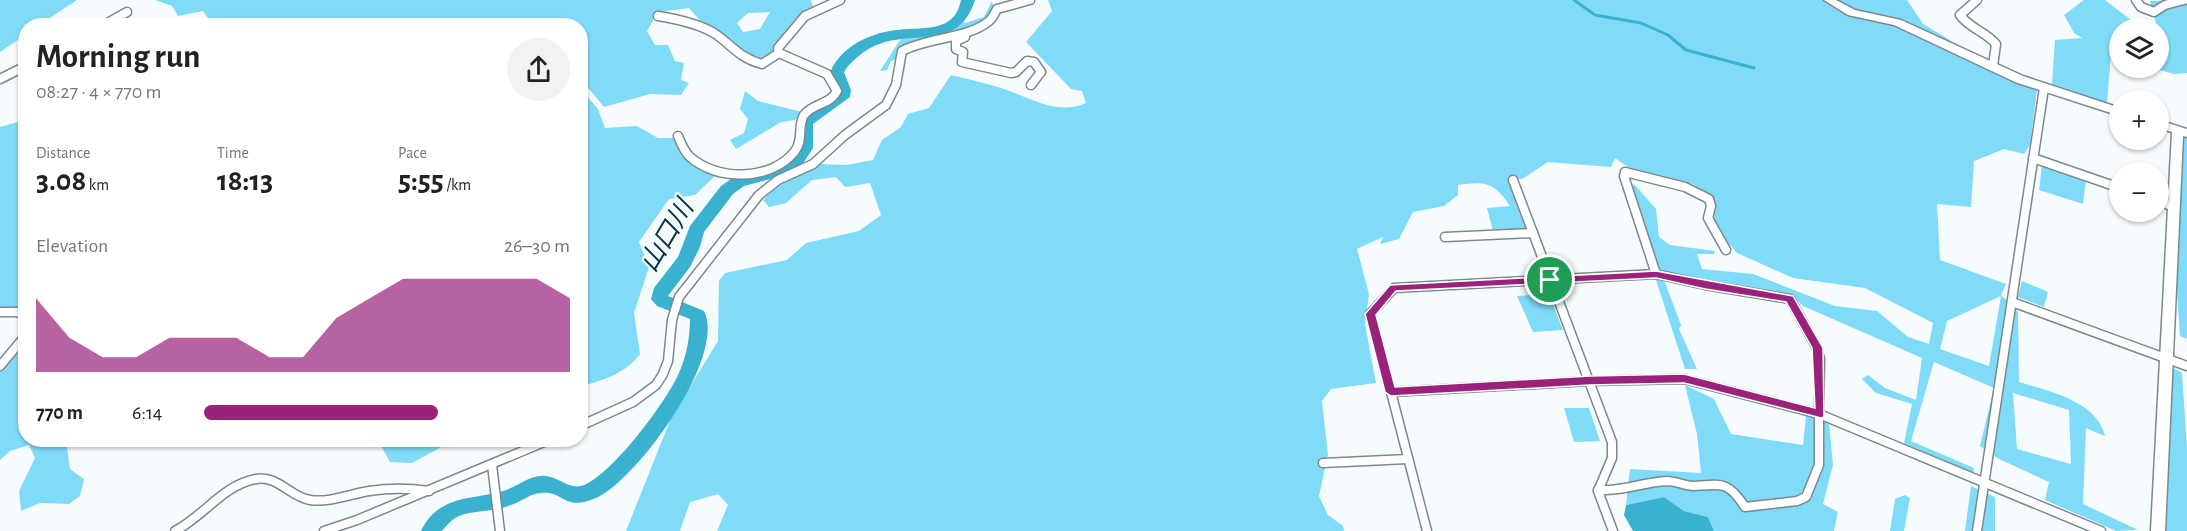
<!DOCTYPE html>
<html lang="en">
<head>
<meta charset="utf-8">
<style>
  body { margin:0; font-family:"Alegreya Sans","Noto Sans JP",sans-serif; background:#f2f2f2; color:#222; height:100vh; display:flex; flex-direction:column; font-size:22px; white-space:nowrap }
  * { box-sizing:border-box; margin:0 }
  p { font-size:20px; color:#767676 }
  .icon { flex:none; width:33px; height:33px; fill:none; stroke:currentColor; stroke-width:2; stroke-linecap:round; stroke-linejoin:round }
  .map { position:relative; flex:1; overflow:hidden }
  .details { position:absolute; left:18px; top:18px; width:570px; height:429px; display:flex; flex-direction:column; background:#fff; border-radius:24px; box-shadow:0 2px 4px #0004 }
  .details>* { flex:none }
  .tools { position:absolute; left:2109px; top:18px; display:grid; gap:12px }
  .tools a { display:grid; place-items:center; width:60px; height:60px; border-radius:50%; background:#fff; box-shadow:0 2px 4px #0004; font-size:30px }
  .pin { position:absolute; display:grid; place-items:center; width:51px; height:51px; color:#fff; margin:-26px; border:3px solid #fff; border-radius:50%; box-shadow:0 2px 6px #0007 }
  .round { display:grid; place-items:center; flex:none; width:63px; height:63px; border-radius:32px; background:#f2f2f2 }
  .summary { display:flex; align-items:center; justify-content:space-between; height:102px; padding:0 18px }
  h1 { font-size:33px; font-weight:700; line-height:45px }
  .metrics { display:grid; grid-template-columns:repeat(3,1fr); gap:9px; height:102px; padding:6px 18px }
  .metrics div { display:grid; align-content:center }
  .metrics b { font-size:30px; font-weight:700 }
  .metrics small { font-size:16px; font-weight:400 }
  .metrics p { font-size:16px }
  .chart { height:168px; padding:12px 18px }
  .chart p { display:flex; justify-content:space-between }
  .chart svg { width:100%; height:108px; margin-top:6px; fill:#9b227a; opacity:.7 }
  ul { padding:0 18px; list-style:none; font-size:20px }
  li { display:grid; grid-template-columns:96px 72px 1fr; align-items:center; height:45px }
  li i { height:15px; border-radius:8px; background:#9b227a }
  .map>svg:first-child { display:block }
</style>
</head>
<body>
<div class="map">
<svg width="2187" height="531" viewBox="0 0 2187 531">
  <rect width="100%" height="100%" fill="#f6fcfe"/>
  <g fill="#7fdbf7" fill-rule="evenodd">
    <polygon points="0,0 77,0 39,25 26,26 25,35 0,52"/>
    <path d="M155,0h656l2,8 -36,33 -2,11 -13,10c-30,-8 -54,-31 -73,-54l-31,4 -11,19 8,14h13l7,16 9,2 -3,17 8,3 -8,12 -31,-1 -46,13 -23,-28 -1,-53 -380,-1 8,-7 -5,-7 -25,5 -6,-10zM770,12l-10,17 -17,3 -6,-9 11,-10z"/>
    <path d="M1048,0h859l16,24 50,30 2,9 62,27 -7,55 -6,9 -20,-5 -30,12 -3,46 -34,-3 3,56 66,24 -5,11 17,17 1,70c29,9 78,19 86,54l-19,-8 -3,76 55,26 -22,1 -71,-31 4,-18 -50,-23 -19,-13 14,-58 -60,-26 -23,79 63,27v6l-70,-31 8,-39 -36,-11 -14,-14 6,-4 17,13 31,12 6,-42 -119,-52 -12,-11 -120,-20 -7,5 17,45 -2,4 18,40h-12l-29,-89 3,-8 -28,-83 3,-5 22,25 3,28 11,8 45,6 -1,3h-17l5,15 51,5 82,32 42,5 31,26 21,7 4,-21 -68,-35 -72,-10 -56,-25 -27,-31 2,-22 -19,-16 -57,-11 -21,-15 -4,9 -63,-5 -26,17 -13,-1 19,51 -35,2 -6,-23 23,-2c-16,-24 -25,-25 -52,-21v10l-14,11 -31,6 -14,27 -19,5 3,-7 -26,12 12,45 -4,30 11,59 -45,6 -9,12 6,54 -9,41 9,19 15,11 1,5h-627l11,-26 -10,-11 -28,8 -10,29h-54l45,-113 47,-77 1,-60 6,-8 62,-13 19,-17 53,-12 22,-16 -11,-32 -25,4 -9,-10 -24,3 -26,23 -17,4 -6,-7 12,-12 45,-24 27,1 26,-5 9,-20 19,-13 7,-13 21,-6 22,-33c17,4 34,8 50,13 29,9 55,28 85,15l-4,-12 -11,-2 -45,-47 26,-31zM2001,296l-12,70 -49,-17 7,-28zM2013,393l56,17 2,54 -54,-15z"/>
    <polygon points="2084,0 2105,0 2131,20 2156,23 2150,1 2187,0 2187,73 2174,74 2153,68 2158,68 2158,28 2120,28 2119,58 2111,54 2107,103 2052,84 2055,40 2082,38 2074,33 2064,15"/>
    <path d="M992,1l2,8c-20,34 -75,21 -92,39 -3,3 -5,9 -7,12l-4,1 -4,9 -7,1 22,-34c20,-2 45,-1 61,-16l2,2 19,-6z"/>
    <path d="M580,88l18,21 7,19 32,-2 21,12h18l12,24 29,12 -22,21 -26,4 -30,43 10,25 -15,46 6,41c-13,18 -37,27 -59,32z"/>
    <polygon points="745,91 758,101 802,112 795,120 781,122 736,149 730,140 744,133 748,119 740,109"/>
    <polygon points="25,120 25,312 0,313 0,127"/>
    <polygon points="2187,130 2187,339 2180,336 2176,277 2184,137"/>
    <polygon points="2042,165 2086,180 2083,204 2039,190"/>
    <polygon points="2022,281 2048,292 2044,307 2018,297"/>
    <polygon points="1549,294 1563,330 1533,332 1517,296"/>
    <polygon points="25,341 26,440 66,440 70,469 84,479 80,496 69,504 40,503 21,511 19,491 35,458 29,445 10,451 0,460 0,369"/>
    <polygon points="2172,367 2182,373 2187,447 2187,531 2165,531"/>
    <polygon points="1685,385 1714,399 1731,434 1803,445 1806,415 1829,423 1833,465 1823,504 1838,512 1834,531 1714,531 1708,517 1684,511 1664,497 1626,505 1630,469 1701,473 1697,434"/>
    <polygon points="1589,408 1600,441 1574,442 1564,408"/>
    <polygon points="378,440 454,440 412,463 390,462"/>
    <polygon points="1971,486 1995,497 1995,531 1965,531"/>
    <polygon points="1905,495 1910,498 1904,531 1890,531 1895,499"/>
  </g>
  <polygon fill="#3bb1d0" points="1664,497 1684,511 1708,517 1714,531 1633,531 1624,515 1626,505"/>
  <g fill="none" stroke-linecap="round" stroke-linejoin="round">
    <polyline stroke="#3bb1d0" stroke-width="3" points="1574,0 1595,15 1641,23 1668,35 1686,50 1754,68"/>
    <path fill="#3bb1d0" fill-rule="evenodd" d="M961,0h14c-19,59 -74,21 -115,55 -6,5 -12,10 -16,17l7,18 -1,7 -37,27v24l-11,17 -24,12 -34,9 -11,8 -29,38 -4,15 -10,20 -22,29 36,15c23,45 -66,167 -106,186 -35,16 -33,-6 -56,-4 -12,0 -22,10 -34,13 -15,6 -34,4 -49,10 -7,3 -12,9 -17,15h-21c17,-36 50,-31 82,-40 15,-4 27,-17 43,-15 12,1 23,13 35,10 28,-7 86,-85 98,-113 7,-16 11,-35 11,-54l-33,-13 -6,-7 3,-11 24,-31 12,-31 31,-40 13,-9 35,-9 23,-11 5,-9 4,-29 7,-8 28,-16 1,-5 -7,-18c14,-30 47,-42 79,-43 13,-1 30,0 41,-9 7,-5 9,-12 11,-20z"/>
    <g stroke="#7a898e" stroke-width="11">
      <g id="street">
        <path d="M1977,0l-17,15c9,13 26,17 36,29l-3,22"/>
        <polyline points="2136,0 2141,7 2154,12 2165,5 2184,0"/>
        <path d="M658,16c19,3 39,7 56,17 18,12 25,25 48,31l17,-11"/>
        <polyline points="102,26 127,12"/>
        <polyline points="965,37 956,41 956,49 963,52 962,62 1011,73 1016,72 1027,61 1034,62 1041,72 1031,85"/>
        <polyline points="0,79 26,66"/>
        <path d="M678,136c3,7 6,15 11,20 28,26 83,25 106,-5 9,-11 2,-25 9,-36 9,-12 26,-10 33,-24l-10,-17 -48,-21 -1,-5 27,-32 35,-16"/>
        <polyline points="2033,158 2120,188"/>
        <polyline points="1513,180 1612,442 1612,458 1598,491 1613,531"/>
        <polyline points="2158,201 2174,207"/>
        <polyline points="1445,237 1533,233"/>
        <polyline points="1656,274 1624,176 1625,172 1685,187 1709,199 1711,206 1708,218 1726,250"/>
        <polygon points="1656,274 1705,285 1790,299 1817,348 1820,359 1819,414 1684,379 1590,381 1391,392 1370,314 1394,288"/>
        <polyline points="2012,302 2187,366"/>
        <polyline points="0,312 17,312 26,316"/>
        <polyline points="0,366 26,335"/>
        <polyline points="1391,392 1427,531"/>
        <polyline points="1819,414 2101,531"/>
        <path d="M580,426l53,-24 23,-17 7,-11 5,-13 4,-41 7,-23 80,-102 19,-15 35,-16 32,-29 41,-30 10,-20 6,-34c24,-13 68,-13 87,-30 3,-2 6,-8 8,-12l33,-9"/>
        <polyline points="1323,463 1408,459"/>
        <polyline points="492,465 500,531"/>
        <path d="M1598,490c24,2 45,-8 69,-9 9,0 18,5 27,5 28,-2 34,-5 51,21l52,-6 9,-4 13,-32v-51"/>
        <path d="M175,531c28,-14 48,-46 81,-52 22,-4 34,18 54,21 20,3 40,-6 59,-9 20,-3 40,-3 60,0"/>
        <polyline points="324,531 357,520 549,440"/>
        <polyline points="1977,531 2044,88"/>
      </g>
    </g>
    <g stroke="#7a898e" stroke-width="3">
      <g id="secondary">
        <polygon points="1824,0 1836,0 1855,10 1901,20 2023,76 2120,108 2120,116 2015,82 1894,25 1848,15"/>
        <polygon points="2158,120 2187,129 2187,137 2183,136 2165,531 2151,531 2172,132 2158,128"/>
      </g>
    </g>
    <use href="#street" stroke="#fff" stroke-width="8"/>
    <use href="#secondary" fill="#fff" fill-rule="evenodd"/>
  </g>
  <path fill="#9b227a" stroke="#fff" stroke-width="1.5" fill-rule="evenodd" d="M1656,271l137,25 30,52 1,69 -3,1 -137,-35 -94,2 -199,11 -6,-4 -20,-78 25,-29zM1656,278l49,11 81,13 26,46 3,60 -131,-34 -94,2 -195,11 -19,-72 20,-24z"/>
  <g text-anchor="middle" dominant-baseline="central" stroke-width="4.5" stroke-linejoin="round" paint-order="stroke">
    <g font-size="26" font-style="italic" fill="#003643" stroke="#f6fcfe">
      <text transform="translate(667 236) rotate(-59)">山口川</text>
    </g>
  </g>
</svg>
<div class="tools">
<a><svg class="icon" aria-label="layers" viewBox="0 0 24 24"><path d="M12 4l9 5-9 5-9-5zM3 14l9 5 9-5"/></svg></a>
<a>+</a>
<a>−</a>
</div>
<div class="pin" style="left:1550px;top:280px;background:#1e9e55"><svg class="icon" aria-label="arrive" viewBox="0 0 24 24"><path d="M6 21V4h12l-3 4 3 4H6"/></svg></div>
<section class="details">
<div class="summary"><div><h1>Morning run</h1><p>08:27 · 4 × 770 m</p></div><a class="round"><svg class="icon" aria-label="share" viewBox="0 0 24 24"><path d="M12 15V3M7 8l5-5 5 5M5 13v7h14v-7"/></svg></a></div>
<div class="metrics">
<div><p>Distance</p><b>3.08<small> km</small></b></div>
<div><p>Time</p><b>18:13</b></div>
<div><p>Pace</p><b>5:55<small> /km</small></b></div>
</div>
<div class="chart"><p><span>Elevation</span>26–30 m</p>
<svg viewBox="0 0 160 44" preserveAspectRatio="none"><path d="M0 44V14L10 30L20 38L30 38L40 30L50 30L60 30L70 38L80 38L90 22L100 14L110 6L120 6L130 6L140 6L150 6L160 14V44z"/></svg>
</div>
<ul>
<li><b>770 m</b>6:14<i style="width:64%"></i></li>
</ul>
</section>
</div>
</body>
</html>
